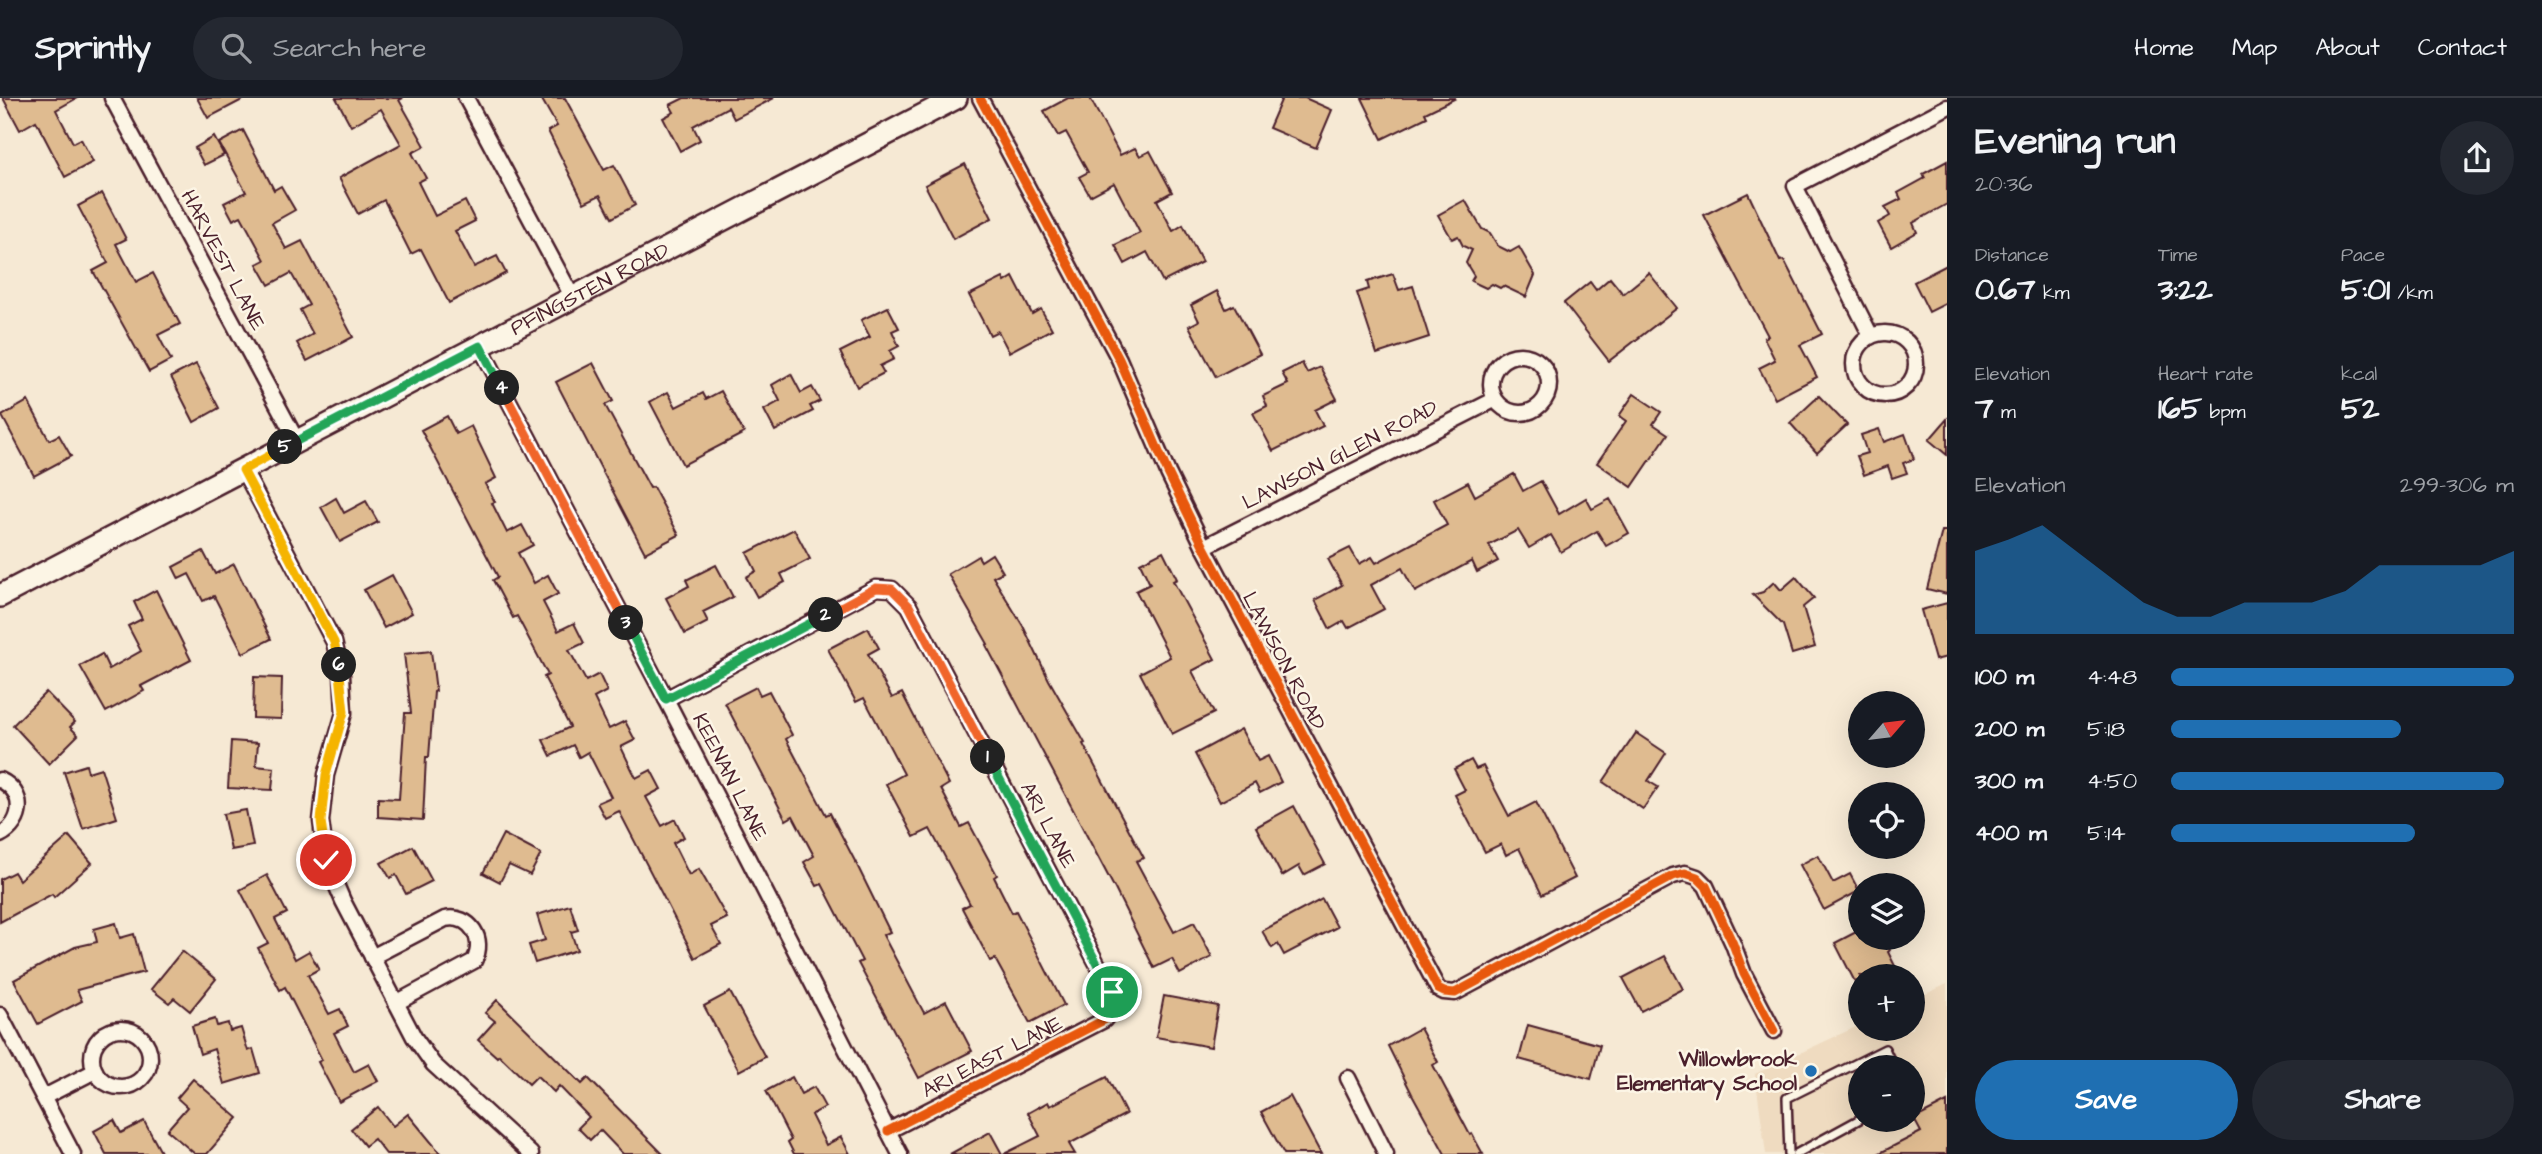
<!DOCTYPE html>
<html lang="en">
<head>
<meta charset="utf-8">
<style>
  body { margin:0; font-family:"Architects Daughter",sans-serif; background:#242831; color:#f1f3f6; height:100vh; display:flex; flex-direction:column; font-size:26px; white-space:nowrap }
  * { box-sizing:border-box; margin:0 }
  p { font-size:23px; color:#9ea1a6 }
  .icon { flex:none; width:38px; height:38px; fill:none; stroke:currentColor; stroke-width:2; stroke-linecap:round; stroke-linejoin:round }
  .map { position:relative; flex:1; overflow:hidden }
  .details { display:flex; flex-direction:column; background:#171b24; width:595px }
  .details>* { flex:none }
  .needle { width:46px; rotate:62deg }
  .buttons { position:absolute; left:1848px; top:593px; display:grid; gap:14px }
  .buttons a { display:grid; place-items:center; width:77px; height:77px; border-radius:50%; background:#171b24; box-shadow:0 7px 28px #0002; font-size:35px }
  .pin { position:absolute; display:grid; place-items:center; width:60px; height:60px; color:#fff; margin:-30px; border:4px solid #fff; border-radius:50%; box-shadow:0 2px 7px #0007 }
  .km { position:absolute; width:35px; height:35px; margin:-18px; border-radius:50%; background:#222; color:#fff; font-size:19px; line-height:35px; text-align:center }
  .round { display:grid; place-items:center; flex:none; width:74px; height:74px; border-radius:37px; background:#242831 }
  .head { display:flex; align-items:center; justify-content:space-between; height:119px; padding:0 28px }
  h1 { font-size:38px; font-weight:700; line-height:52px }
  .figures { display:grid; grid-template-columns:repeat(3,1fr); gap:10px; height:119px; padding:7px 28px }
  .figures div { display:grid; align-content:center }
  .figures b { font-size:30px; font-weight:700 }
  .figures small { font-size:19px; font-weight:400 }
  .figures p { font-size:19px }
  .chart { height:196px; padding:14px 28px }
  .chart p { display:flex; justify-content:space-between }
  .chart svg { width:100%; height:126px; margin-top:7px; fill:#1f6fb2; opacity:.7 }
  .button { display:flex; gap:14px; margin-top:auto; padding:14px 28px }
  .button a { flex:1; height:80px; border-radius:42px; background:#1f6fb2; color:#fff; font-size:28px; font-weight:700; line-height:80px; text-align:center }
  .button a+a { background:#242831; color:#f1f3f6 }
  ul { padding:0 28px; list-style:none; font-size:23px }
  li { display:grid; grid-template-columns:112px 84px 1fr; align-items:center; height:52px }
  li i { height:18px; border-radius:9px; background:#1f6fb2 }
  header { display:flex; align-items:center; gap:42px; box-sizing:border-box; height:98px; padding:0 35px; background:#171b24; border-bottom:2px solid #363941 }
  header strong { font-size:33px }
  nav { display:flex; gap:38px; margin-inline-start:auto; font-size:24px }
  .search { width:490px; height:63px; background:#242831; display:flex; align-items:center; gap:18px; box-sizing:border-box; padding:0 24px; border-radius:38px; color:#9ea1a6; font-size:26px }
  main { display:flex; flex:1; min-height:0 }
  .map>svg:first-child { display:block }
</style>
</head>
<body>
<header>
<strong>Sprintly</strong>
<div class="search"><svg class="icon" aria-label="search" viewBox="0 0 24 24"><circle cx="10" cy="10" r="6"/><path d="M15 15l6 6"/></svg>Search here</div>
<nav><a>Home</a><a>Map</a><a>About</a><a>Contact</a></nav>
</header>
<main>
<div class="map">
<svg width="1947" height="1056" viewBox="0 0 1947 1056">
  <rect width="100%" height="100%" fill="#f6e9d4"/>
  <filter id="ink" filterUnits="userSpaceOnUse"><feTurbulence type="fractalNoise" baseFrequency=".0143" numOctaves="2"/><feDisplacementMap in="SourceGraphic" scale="14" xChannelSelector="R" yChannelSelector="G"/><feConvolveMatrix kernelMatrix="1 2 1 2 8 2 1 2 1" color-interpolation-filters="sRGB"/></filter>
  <g filter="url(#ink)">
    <path fill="#efdbc0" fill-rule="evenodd" d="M1947,886v170h-181l-11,-80 105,-49v4h53v-29zM1860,970h53v52h-53z"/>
    <g fill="#dfbb90" stroke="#4a1f2b" stroke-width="2">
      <polygon points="3,0 77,0 56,12 73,45 81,41 93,64 65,79 36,23 20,32"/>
      <polygon points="197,0 246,0 208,20"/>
      <polygon points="336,0 403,0 399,2 425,48 412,55 426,80 418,84 435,118 465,103 475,123 455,133 474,169 497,158 506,175 449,205 421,151 411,156 384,102 358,116 339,80 401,46 381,11 351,28"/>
      <polygon points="541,0 565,0 604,72 614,67 635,107 612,120 600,97 584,105 548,33 557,28"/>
      <polygon points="684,0 774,0 734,21 728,9 693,28 700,42 680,53 663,20 674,14 670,7"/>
      <polygon points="1068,0 1090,0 1120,57 1135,50 1140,58 1150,53 1172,94 1157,102 1173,133 1183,127 1202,164 1163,184 1147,154 1125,166 1115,147 1140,135 1114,85 1090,98 1079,79 1088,74 1066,34 1058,38 1044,13"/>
      <polygon points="1282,0 1305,0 1332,12 1316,50 1269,30"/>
      <polygon points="1362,0 1456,0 1425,15 1427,19 1382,41"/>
      <polygon points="243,32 274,92 281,88 295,112 272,125 286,151 302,143 353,239 307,263 297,245 313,236 300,212 309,207 291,175 269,187 257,166 265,162 241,118 233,122 224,105 246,94 219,45"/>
      <polygon points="214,39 224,57 204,67 195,50"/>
      <polygon points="1947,63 1947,106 1913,125 1917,134 1891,149 1878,125 1890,118 1885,109 1901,101 1898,95 1925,80 1923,76"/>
      <polygon points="965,66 992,120 953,141 925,87"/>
      <polygon points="102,95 126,141 116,146 136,184 153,175 180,226 158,237 171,262 149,274 93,173 108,165 78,108"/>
      <polygon points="1748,95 1780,163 1784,162 1822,236 1800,247 1817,279 1775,301 1759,270 1775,262 1764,240 1768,238 1704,117"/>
      <polygon points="1465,102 1482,131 1490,135 1498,148 1510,154 1519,149 1535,177 1526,199 1503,188 1500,190 1492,186 1486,190 1471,183 1474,178 1466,165 1472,152 1463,148 1458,138 1452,141 1438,117"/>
      <polygon points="1947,167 1947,205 1929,214 1914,184"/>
      <polygon points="1649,175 1677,210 1609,263 1564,205 1590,184 1596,192 1610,180 1623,196"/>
      <polygon points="1393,176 1399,192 1413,188 1429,239 1377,256 1357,195 1369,191 1367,184"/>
      <polygon points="1013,179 1032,216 1041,211 1052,231 1009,254 998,233 990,237 969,197 1003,180 1005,184"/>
      <polygon points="1217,193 1226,211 1234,207 1260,256 1216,279 1189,228 1199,223 1191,207"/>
      <polygon points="888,209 899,230 892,233 899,248 890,253 894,261 880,268 884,275 857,289 840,254 870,239 861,222"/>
      <polygon points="593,265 613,303 605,307 650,390 653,389 679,437 645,455 556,284"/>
      <polygon points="1302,265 1307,275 1320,269 1337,301 1315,312 1323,328 1273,353 1253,315 1267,308 1263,298 1288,286 1282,275"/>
      <polygon points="196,266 219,310 194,324 171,279"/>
      <polygon points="791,276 801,295 812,289 820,303 810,308 813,313 775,333 764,312 780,303 772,287"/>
      <polygon points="721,293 744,335 683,367 650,304 668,294 676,309 703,295 706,301"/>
      <polygon points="1634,296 1661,314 1653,326 1668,336 1632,389 1597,365 1626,323 1619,318"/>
      <polygon points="1819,298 1847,327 1817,355 1790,325"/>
      <polygon points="28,303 49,342 59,337 71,358 34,378 2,318"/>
      <polygon points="447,318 456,336 471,328 496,380 485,386 495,404 492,405 507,435 522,427 533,447 518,455 534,485 548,477 558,496 543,504 558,533 574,525 584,545 569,552 586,583 599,576 607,593 594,600 609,631 625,623 635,642 621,649 636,680 651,672 661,691 646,699 662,728 675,721 684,739 673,745 689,777 699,771 727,820 711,828 721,846 695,860 619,713 605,720 597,705 611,699 588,654 579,659 573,647 551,658 543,642 570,629 544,579 548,577 517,518 513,520 493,482 498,479 421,332"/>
      <polygon points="1947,321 1947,357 1929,342"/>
      <polygon points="1879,331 1884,344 1905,336 1914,361 1903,365 1907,375 1892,380 1888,368 1864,377 1857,358 1867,355 1861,337"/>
      <polygon points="1514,376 1523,393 1541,383 1559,416 1586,400 1592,411 1610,401 1629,435 1606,448 1597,433 1561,454 1551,437 1529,450 1518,432 1489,447 1498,463 1477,474 1472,463 1415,494 1402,470 1371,487 1384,511 1348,530 1344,523 1330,531 1315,502 1342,487 1328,461 1350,450 1359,466 1372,459 1376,465 1447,427 1434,402 1468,384 1475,398"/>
      <polygon points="336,400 344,415 366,403 378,424 340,444 321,409"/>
      <polygon points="794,431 810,461 781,476 785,484 757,499 746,479 756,473 747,455"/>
      <polygon points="1942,433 1947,433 1947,496 1927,491"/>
      <polygon points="203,453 215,476 234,466 271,541 243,555 214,498 203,503 189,476 179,481 173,469"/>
      <polygon points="1163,453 1177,481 1173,483 1215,561 1192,573 1214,615 1172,636 1140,575 1170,559 1136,493 1150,486 1140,465"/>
      <polygon points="992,456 1003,474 993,479 1023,528 1049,582 1085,645 1083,646 1144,760 1136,763 1174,834 1194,824 1212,859 1180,876 1172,861 1154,870 1115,791 986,547 988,546 948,476 978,458 981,463"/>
      <polygon points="716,467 733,499 703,514 708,524 685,536 666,500 689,488 686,482"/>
      <polygon points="392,477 412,515 384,530 364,492"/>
      <polygon points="1796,479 1814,500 1803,509 1815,549 1792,556 1783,527 1753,497 1763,494 1774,484 1781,492"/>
      <polygon points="156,492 191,562 141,588 144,593 106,614 80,568 102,556 109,571 141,553 128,528 142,521 134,504"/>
      <polygon points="1947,505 1947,559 1935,562 1921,512"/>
      <polygon points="868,530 879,550 868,556 892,600 902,595 949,686 941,691 961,729 969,725 997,777 994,779 1012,815 1016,813 1064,907 1030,925 995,861 990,863 962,810 970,806 930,731 914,739 886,686 904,676 864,600 856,604 828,551"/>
      <polygon points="431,553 436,593 434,594 429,659 426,659 423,722 378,719 378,700 399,701 405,615 411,615 404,556"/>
      <polygon points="254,579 282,580 281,621 253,620"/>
      <polygon points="756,589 760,597 769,593 792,637 786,641 826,717 830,715 857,767 890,834 883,837 924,915 946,903 972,953 919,980 858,865 862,863 822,786 817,788 804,764 814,758 793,718 786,722 725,605"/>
      <polygon points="46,594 75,624 70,629 78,637 49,666 13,627"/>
      <polygon points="1241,631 1258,663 1268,658 1281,684 1260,695 1255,685 1220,704 1195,656"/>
      <polygon points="1636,635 1666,655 1648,683 1658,689 1643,711 1603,684"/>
      <polygon points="231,643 258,645 256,668 274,670 272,692 228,690"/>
      <polygon points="1471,662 1476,671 1483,668 1509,718 1536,704 1575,780 1542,797 1519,750 1506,757 1501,746 1485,754 1455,697 1465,692 1454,671"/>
      <polygon points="86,667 88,674 101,670 117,720 83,731 64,674"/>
      <polygon points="1294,708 1325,766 1304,777 1299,768 1282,778 1256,729"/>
      <polygon points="246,712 253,748 231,752 223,716"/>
      <polygon points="503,736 541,756 530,777 509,767 500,784 483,775"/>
      <polygon points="69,738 92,765 54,799 52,796 0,824 0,781 14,774 19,782"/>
      <polygon points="413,748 432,783 406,796 396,777 390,780 381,765"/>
      <polygon points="1818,757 1833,785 1850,776 1859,793 1824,812 1800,767"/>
      <polygon points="267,777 287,815 275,821 295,861 309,853 319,871 308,877 329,916 340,911 348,928 334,935 354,974 369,966 378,983 339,1004 318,964 322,962 285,889 280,892 258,850 268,845 240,792"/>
      <polygon points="1322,801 1337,829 1284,857 1278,846 1272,850 1262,833"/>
      <polygon points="570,807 578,832 571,834 577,852 535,865 529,847 545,842 537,817"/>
      <polygon points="116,825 120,840 134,836 144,874 77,892 82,903 38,926 14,882 75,849 97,844 94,831"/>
      <polygon points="1860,832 1860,840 1884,840 1890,852 1888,854 1897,872 1884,878 1860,878 1860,882 1855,884 1835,845"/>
      <polygon points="182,853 216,881 190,913 174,900 169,905 151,891"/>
      <polygon points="1665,858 1683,891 1641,913 1623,880"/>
      <polygon points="730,894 765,959 739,973 704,908"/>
      <polygon points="1164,898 1218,908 1211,949 1156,939"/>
      <polygon points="497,902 582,986 588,980 663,1056 623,1056 600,1032 590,1042 578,1030 589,1019 559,988 554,994 537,978 529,986 499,957 497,959 478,942 495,923 485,915"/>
      <polygon points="215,921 217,928 228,925 230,933 241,930 248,953 253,951 260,975 224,986 214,951 200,956 192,928"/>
      <polygon points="1528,927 1600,947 1591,981 1519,961"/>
      <polygon points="1420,930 1438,964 1433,967 1470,1037 1472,1036 1483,1056 1445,1056 1412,996 1388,948"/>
      <polygon points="792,979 801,996 814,989 825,1009 811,1017 826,1047 841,1039 850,1056 794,1056 788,1044 791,1042 766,993"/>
      <polygon points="1107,979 1126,1016 1069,1046 1075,1056 1004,1056 1040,1038 1028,1015 1048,1004 1050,1008"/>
      <polygon points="193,981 238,1020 207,1056 195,1056 167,1032 187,1009 177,1000"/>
      <polygon points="1290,998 1321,1056 1284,1056 1261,1014"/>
      <polygon points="1947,1004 1947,1056 1878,1056 1921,1034 1914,1021"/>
      <polygon points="378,1009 393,1028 408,1016 441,1056 386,1056 374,1041 365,1048 351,1031"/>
      <polygon points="114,1022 121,1035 144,1023 162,1056 106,1056 94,1033"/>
      <polygon points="990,1034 1002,1056 950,1056"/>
    </g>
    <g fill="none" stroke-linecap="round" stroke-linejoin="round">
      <g stroke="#4a1f2b" stroke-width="12">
        <g id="lane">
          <polyline points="1789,1056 1787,1000 1885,951 1894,970"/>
          <polyline points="1796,1056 1860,1021"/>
        </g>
      </g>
      <g stroke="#4a1f2b" stroke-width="19">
        <g id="street">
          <polyline points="112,0 297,343"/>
          <polyline points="466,0 573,200"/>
          <polyline points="980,0 1119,261 1168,375 1204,449 1438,891 1444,894 1455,895 1673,778 1685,775 1697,779 1706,788 1733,846 1744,876 1774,933"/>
          <circle cx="1885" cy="266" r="31"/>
          <polyline points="1871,238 1795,88 1947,9"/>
          <polyline points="480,248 666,601 900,1056"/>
          <circle cx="1520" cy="286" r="29"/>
          <polyline points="243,371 334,544 342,577 344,615 326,677 321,723 326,763 343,803 414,939 433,966 531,1056"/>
          <polyline points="1204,449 1494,302"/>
          <polyline points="666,601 876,490 892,491 909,508 1112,894 1110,914 1104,922 888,1033"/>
          <path d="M0,682c26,12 24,43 0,55"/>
          <path d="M372,859l73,-38c25,-5 41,20 29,42l-78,42"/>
          <polyline points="0,917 73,1056"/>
          <circle cx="121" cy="960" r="29"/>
          <polyline points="1348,980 1386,1056"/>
          <polyline points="44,999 95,973"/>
        </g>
      </g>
      <g stroke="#4a1f2b" stroke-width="26">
        <g id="secondary">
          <path id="s1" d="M0,498l956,-498"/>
        </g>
      </g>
      <use href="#lane" stroke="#fcf5e5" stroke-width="7"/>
      <use href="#street" stroke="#fcf5e5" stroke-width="14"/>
      <use href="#secondary" stroke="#fcf5e5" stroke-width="21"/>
      <g stroke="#fcf5e5" stroke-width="13">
        <g id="cycleway">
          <polyline points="980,0 1119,261 1168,375 1204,449 1438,891 1444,894 1455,895 1673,778 1685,775 1697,779 1706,788 1733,846 1744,876 1774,933"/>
          <polyline points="666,601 876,490 892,491 909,508 1112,894 1110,914 1104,922 888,1033"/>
        </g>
      </g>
      <use href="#cycleway" stroke="#e8590c" stroke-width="9"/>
    </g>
  </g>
  <g fill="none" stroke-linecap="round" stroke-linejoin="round" filter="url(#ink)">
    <g stroke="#fff" stroke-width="14">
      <polyline id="split-1" points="988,659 1112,894"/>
    </g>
    <g stroke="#fff" stroke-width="14">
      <polyline id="split-2" points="826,517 876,490 892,491 909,508 988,659"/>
    </g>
    <g stroke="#fff" stroke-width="14">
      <polyline id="split-3" points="626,525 666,601 826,517"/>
    </g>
    <g stroke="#fff" stroke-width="14">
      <polyline id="split-4" points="502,290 626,525"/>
    </g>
    <g stroke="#fff" stroke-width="14">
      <polyline id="split-5" points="285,349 480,248 502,290"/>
    </g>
    <g stroke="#fff" stroke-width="14">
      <polyline id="split-6" points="285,349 243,372 334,544 339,567"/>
    </g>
    <g stroke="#fff" stroke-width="14">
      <polyline id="split-7" points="326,762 321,723 326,677 344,614 339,567"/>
    </g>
    <use href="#split-1" stroke="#22a559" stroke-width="9"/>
    <use href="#split-2" stroke="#f0652b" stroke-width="9"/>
    <use href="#split-3" stroke="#22a559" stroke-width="9"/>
    <use href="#split-4" stroke="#f0652b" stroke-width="9"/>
    <use href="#split-5" stroke="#22a559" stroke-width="9"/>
    <use href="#split-6" stroke="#f5b400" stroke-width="9"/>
    <use href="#split-7" stroke="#f5b400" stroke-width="9"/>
  </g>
  <circle fill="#1f6fb2" stroke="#fcf5e5" stroke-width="2.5" cx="1811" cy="973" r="7"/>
  <g text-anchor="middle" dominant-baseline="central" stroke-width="5" stroke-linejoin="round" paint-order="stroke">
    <g font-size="21" fill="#4a1f2b" stroke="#fcf5e5">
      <text transform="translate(223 162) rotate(62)">HARVEST LANE</text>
      <text stroke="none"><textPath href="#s1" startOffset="665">PFINGSTEN ROAD</textPath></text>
      <text transform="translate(1340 357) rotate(-27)">LAWSON GLEN ROAD</text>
      <text transform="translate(1284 563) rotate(62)">LAWSON ROAD</text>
      <text transform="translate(730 679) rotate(63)">KEENAN LANE</text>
      <text transform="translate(1048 727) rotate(62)">ARI LANE</text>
      <text transform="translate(992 959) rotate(-27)">ARI EAST LANE</text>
    </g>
    <g font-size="21" font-weight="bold" fill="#4a1f2b" stroke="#fcf5e5" text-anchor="end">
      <text x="1797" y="961">Willowbrook<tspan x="1797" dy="24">Elementary School</tspan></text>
    </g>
  </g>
</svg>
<div class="buttons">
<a><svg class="needle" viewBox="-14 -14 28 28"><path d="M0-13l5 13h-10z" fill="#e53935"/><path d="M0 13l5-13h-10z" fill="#9ea1a6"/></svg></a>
<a><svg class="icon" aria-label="locate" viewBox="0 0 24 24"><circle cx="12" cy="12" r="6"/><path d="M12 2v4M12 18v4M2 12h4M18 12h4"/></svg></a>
<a><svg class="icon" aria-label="layers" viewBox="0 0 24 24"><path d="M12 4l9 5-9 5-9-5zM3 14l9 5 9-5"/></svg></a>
<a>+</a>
<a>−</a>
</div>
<div class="pin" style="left:1112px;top:894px;background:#1e9e55"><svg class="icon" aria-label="arrive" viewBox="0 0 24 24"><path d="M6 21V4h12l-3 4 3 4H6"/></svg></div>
<div class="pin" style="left:326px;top:762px;background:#d93025"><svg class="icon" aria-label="check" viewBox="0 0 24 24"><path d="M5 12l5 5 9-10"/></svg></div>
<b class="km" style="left:988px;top:659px">1</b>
<b class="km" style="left:826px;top:517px">2</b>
<b class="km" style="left:626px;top:525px">3</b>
<b class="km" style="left:502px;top:290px">4</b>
<b class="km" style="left:285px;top:349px">5</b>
<b class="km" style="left:339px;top:567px">6</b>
</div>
<section class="details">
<div class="head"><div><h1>Evening run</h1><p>20:36</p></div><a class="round"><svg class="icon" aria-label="share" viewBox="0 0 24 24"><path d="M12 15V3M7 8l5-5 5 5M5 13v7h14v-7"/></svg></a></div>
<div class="figures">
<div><p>Distance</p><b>0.67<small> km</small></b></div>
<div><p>Time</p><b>3:22</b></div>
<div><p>Pace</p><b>5:01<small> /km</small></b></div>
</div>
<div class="figures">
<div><p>Elevation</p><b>7<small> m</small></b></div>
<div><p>Heart rate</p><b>165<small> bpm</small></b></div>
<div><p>kcal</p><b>52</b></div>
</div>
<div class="chart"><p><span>Elevation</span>299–306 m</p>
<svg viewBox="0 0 160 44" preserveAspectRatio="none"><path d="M0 44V15L10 11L20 6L30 15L40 24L50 33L60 38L70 38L80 33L90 33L100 33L110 29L120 20L130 20L140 20L150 20L160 15V44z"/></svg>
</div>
<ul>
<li><b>100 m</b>4:48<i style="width:100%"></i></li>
<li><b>200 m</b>5:18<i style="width:67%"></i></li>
<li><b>300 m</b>4:50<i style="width:97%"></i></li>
<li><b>400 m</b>5:14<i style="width:71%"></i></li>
</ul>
<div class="button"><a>Save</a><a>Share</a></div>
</section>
</main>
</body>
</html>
